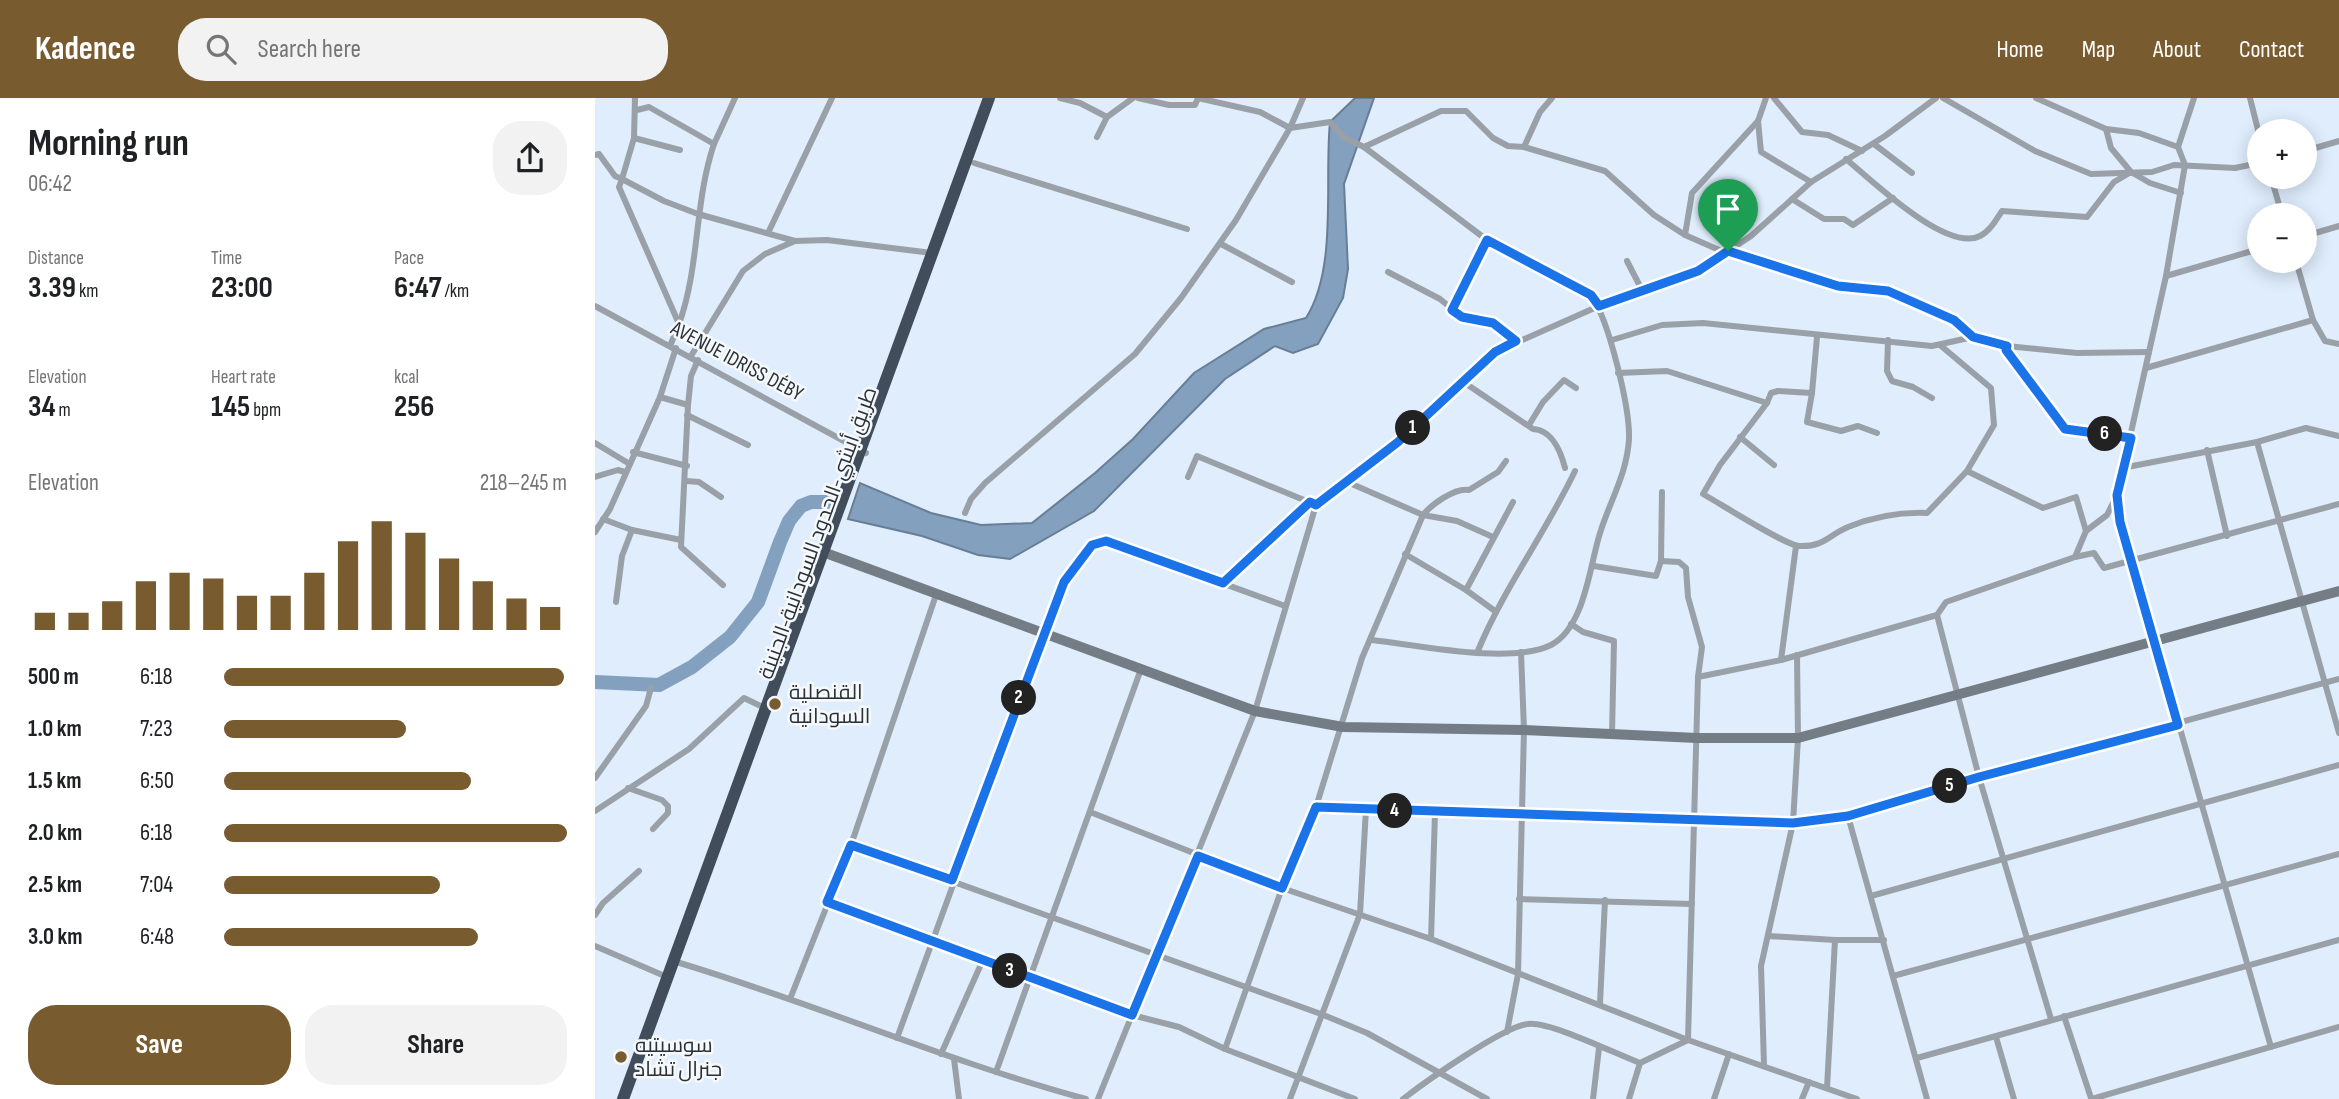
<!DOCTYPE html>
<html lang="en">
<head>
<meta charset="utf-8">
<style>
  body { margin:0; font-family:"Sofia Sans Condensed",Cairo,sans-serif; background:#f2f2f2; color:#202124; height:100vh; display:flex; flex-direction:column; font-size:26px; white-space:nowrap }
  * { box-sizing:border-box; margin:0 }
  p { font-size:23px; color:#757577 }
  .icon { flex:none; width:38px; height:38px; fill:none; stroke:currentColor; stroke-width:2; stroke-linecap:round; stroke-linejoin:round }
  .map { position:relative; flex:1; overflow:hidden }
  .details { display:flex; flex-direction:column; background:#fff; width:595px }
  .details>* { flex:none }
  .buttons { position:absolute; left:1652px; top:21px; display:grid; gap:14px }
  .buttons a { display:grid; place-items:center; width:70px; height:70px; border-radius:50%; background:#fff; box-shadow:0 4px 18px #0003; font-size:35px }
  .pin { position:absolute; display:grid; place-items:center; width:60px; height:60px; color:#fff; margin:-72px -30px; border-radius:50% 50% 50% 0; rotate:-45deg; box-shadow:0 0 7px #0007 }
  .pin .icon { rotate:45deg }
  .km { position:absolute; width:35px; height:35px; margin:-18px; border-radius:50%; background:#222; color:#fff; font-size:19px; line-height:35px; text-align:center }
  .round { display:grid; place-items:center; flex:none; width:74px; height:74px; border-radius:28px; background:#f2f2f2 }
  .overview { display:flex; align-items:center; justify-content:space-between; height:119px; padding:0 28px }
  h1 { font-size:38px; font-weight:700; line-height:52px }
  .metrics { display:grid; grid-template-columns:repeat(3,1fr); gap:10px; height:119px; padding:7px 28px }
  .metrics div { display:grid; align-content:center }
  .metrics b { font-size:30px; font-weight:700 }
  .metrics small { font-size:19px; font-weight:400 }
  .metrics p { font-size:19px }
  .chart { height:196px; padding:14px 28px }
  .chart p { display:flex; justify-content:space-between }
  .chart svg { width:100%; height:126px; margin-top:7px; stroke:#785b2f; stroke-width:6 }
  .primary-button { display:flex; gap:14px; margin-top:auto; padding:14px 28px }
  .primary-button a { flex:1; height:80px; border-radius:28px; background:#785b2f; color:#fff; font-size:28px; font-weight:700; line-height:80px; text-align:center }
  .primary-button a+a { background:#f2f2f2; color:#202124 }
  ul { padding:0 28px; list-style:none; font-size:23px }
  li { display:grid; grid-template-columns:112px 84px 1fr; align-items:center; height:52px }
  li i { height:18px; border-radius:9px; background:#785b2f }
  header { display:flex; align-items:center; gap:42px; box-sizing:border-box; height:98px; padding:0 35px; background:#785b2f; color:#fff }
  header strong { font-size:33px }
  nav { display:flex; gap:38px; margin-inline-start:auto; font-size:24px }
  .search { width:490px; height:63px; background:#f2f2f2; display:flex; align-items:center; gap:18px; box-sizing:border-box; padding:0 24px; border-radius:28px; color:#757577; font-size:26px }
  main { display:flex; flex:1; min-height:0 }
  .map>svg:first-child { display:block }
</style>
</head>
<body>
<header>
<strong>Kadence</strong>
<div class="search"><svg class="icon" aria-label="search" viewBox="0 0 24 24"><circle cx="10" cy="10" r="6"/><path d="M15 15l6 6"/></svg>Search here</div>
<nav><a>Home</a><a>Map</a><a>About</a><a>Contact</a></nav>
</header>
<main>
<section class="details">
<div class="overview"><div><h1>Morning run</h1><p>06:42</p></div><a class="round"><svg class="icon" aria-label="share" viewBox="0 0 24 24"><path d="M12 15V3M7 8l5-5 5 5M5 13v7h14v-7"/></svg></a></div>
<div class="metrics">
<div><p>Distance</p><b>3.39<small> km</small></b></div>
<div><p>Time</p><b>23:00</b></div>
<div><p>Pace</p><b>6:47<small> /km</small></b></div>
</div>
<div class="metrics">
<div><p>Elevation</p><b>34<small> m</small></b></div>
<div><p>Heart rate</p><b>145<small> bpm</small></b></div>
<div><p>kcal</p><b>256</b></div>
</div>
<div class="chart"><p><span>Elevation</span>218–245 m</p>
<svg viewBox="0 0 160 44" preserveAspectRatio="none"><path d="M5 44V38M15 44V38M25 44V34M35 44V27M45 44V24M55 44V26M65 44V32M75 44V32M85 44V24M95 44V13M105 44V6M115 44V10M125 44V19M135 44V27M145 44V33M155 44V36"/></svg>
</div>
<ul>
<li><b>500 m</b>6:18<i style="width:99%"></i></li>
<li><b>1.0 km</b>7:23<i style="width:53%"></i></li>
<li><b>1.5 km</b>6:50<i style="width:72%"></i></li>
<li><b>2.0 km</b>6:18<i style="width:100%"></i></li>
<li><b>2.5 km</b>7:04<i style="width:63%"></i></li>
<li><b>3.0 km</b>6:48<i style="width:74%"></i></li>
</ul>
<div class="primary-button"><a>Save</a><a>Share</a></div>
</section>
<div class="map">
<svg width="1744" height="1001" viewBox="0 0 1744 1001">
  <rect width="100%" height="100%" fill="#dfedfc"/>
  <path fill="#83a0be" stroke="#687e95" stroke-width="2" d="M760,0h19l-30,86 4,85 -5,29 -25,46 -25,9 -18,-7 -50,33 -131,132 -84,48 -32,-4 -56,-19 -74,-17 12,-36 71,30 50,12 51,-2 63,-50 38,-34 61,-66 70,-44 42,-11c32,-50 18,-137 24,-196z"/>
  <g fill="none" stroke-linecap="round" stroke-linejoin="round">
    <polyline stroke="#83a0be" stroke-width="14" points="0,584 64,587 97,569 135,539 163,504 185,444 194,423 206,408 216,404 233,404"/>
    <g stroke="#9aa0a7" stroke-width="6">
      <polyline points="40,0 39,40 27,81 69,103 103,116 200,143 232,142 337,155"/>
      <polyline points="465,0 485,5 512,19 538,0"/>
      <polyline points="543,0 574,7 600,7 603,0"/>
      <path d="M603,0l62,14 30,16 40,-6 13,15 21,10 123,93 104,55c18,25 39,113 38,144 -2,34 -18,60 -28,91 -11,31 -15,97 -50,115 -40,20 -134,0 -179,-5"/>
      <polyline points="1171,0 1163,23 1166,54 1216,84"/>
      <polyline points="1179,0 1207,34 1233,37 1267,53"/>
      <polyline points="1348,0 1440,53 1496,76 1557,74 1579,67 1640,70 1664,65"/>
      <polyline points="1441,0 1511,31 1544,35 1583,49 1590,67 1571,178 1522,397 1512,417 1491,433 1480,459"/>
      <polyline points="1655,0 1664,36"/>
      <polyline points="42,12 54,9 119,46 140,0"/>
      <polyline points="1511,31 1516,50 1536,74"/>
      <polyline points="502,39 512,19"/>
      <polyline points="39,40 85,52"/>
      <polyline points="1279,46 1317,75"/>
      <polyline points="769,49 846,13 871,13 898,40 913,48 929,49 1010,73 1059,117 1090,137 1131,155"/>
      <polyline points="929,49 945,14 957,0"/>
      <polyline points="1583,49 1599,0"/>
      <polyline points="1710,53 1744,43"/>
      <polyline points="0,57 4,56 20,78 27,81 24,89 84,226 75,248"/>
      <path d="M1251,61c25,21 101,94 134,77 10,-5 16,-16 22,-25l85,6 27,-35 17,-10 19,11 31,10"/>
      <polyline points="379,65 592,131"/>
      <polyline points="1676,79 1687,117"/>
      <polyline points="1197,101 1229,121 1249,121 1258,127 1298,100"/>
      <polyline points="174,133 237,0"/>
      <polyline points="1090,137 1097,95 1163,23"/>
      <polyline points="1710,138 1744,128"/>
      <polyline points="626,146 697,184"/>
      <polyline points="1133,153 1243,188 1293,193 1359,222 1378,239"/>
      <polyline points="1032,163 1048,194"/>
      <polyline points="1701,163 1718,222 1730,243 1744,246"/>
      <polyline points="793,174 845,201 867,219 898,225 921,243"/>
      <polyline points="1571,178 1664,151"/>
      <polyline points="0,208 271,355"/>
      <polyline points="857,212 892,142"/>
      <path d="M84,226c21,-58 15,-121 35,-180"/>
      <polyline points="1017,242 1067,227 1108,225 1337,248 1378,239 1412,248 1482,255 1554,254"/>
      <polyline points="1293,242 1292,273 1297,283 1318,289 1337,300"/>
      <polyline points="1345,247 1396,290 1399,327 1372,373"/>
      <polyline points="1412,248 1411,252 1470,331 1536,339"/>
      <polyline points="96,258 148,173 170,156 200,143"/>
      <polyline points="103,262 96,278 93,307 86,449 128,487"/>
      <polyline points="1551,270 1718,222"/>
      <polyline points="1023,275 1072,273 1172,305 1176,295 1183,293 1217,295 1222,239"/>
      <path d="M867,283l71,48c19,1 28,23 32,39"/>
      <polyline points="1217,295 1212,324 1246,333 1263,328 1282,335"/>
      <polyline points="65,299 93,307"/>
      <path d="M1172,305l-47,62 -17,29c18,10 80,50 96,52 25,1 28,-10 49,-19 25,-10 52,-15 79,-14l40,-42 76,37 33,-11 10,34"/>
      <polyline points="92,317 153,347"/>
      <polyline points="934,327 948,304 969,282 981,290"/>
      <polyline points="1145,339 1179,367"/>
      <polyline points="1662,344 1744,635"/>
      <polyline points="0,345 33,365"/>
      <polyline points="1612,352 1632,438"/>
      <polyline points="38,354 92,368"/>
      <polyline points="1527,370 1662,344 1711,330 1744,338"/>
      <polyline points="0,379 23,372 30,374"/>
      <polyline points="593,379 602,358 721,407"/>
      <polyline points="91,383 104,384 126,399"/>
      <polyline points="750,383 828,417 862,423 898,439"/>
      <polyline points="1522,398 1526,424 1676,949"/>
      <polyline points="370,415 376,401 390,385 540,256 586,200 641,122 695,30 708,0"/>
      <polyline points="8,421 37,432 86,442"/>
      <polyline points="0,434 15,411 65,299 81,250"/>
      <polyline points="810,456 871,492 918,404"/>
      <polyline points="1066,463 1084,464 1091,470 1093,499 1107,549 1103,579"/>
      <polyline points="999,468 1061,478 1066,463 1067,394"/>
      <polyline points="628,485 715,404"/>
      <polyline points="871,492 900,513"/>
      <polyline points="21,504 27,458 37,432"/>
      <polyline points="1342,517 1384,679 1456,921"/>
      <polyline points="976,526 988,534 1019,543 1017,636"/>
      <path d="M882,555c26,-64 68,-119 98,-182"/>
      <polyline points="1186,562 1201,448"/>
      <polyline points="0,680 51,608 56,590"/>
      <polyline points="33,690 67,702 73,708 73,715 58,731"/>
      <polyline points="721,709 1198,725 1253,718 1384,679 1744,581"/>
      <polyline points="0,713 94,651 149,600 170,610"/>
      <polyline points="495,714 687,790 836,841 1093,942 1262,1001"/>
      <polyline points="1253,718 1332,1001"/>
      <polyline points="256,747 726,916 772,935 892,1001"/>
      <polyline points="1276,798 1744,667"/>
      <polyline points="924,801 1097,806"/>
      <polyline points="232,804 537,917 584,929 630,951 760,1001"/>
      <polyline points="0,817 8,805 44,773"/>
      <polyline points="1173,838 1240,842"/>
      <polyline points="836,841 840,715"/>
      <polyline points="0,848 72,879"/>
      <path d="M78,863c139,41 272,100 413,138"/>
      <polyline points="1298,878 1744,756"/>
      <polyline points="195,901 256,747 341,497"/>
      <polyline points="1005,905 1010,802"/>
      <polyline points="1469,918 1496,1000"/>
      <polyline points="912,934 923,876 929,632 926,554"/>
      <polyline points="1401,939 1419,1001"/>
      <polyline points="302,940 469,484 497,447 511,443 690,508"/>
      <path d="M630,951l57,-161 34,-81 46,-149 61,-143c8,-10 32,-28 46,-25l29,-18 8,-11"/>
      <polyline points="346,956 387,864"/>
      <polyline points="1322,960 1744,842"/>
      <polyline points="359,961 364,1001"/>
      <polyline points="1169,967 1166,868 1198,725 1203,640 1202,557"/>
      <polyline points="401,974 546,571"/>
      <polyline points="1232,990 1240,842 1289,842"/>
      <polyline points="503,1001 660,613 721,407 803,344 900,254 1004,208 1103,173 1156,138 1216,84 1290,38 1341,0"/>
      <polyline points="695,1001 765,816 771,711"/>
      <path d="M808,1001c22,-17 101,-73 125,-75 21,-3 88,30 112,39"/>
      <polyline points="998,1001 1004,950"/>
      <polyline points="1034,1001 1045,965 1093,942 1103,579 1186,562 1342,517 1351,504 1480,459 1499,455 1509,470 1744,406"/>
      <polyline points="1119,1001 1134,956"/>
      <polyline points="1207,1001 1214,984"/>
      <polyline points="1497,1001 1744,929"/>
    </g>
    <polyline stroke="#747c86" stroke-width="10" points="228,454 660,613 748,629 929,632 1102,640 1203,640 1744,493"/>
    <polyline stroke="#414d5a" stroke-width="12" points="28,1001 394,0"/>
  </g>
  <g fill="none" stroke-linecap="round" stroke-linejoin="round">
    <g stroke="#fff" stroke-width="14">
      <polygon id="route" points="892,142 996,197 1004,208 1103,173 1133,153 1243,188 1293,193 1359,222 1378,239 1412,248 1411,252 1470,331 1536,340 1522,397 1525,424 1583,627 1384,679 1253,718 1198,725 721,709 687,790 603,758 537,917 232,804 256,747 357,782 469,484 497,447 511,443 628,485 715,404 721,407 803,344 900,254 921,243 898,225 867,219 857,212"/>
    </g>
    <use href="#route" stroke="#1a73e8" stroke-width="9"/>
  </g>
  <g fill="#785b2f" stroke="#f6f9fc" stroke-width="2.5">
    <circle cx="180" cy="606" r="7"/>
    <circle cx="26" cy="959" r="7"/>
  </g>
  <g text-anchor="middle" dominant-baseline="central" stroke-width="5" stroke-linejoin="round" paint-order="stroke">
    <g font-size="21" fill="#2a3036" stroke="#f6f9fc">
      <text transform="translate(142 263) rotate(28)">AVENUE IDRISS DÉBY</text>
      <text transform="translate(223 435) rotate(-70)">طريق أبشي-الحدود السودانية-الجنينة</text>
    </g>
    <g font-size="21" fill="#2a3036" stroke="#f6f9fc" text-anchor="start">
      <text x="194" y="594">القنصلية<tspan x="194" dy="24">السودانية</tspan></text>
      <text x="40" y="947">سوسيتيه<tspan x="40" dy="24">جنرال تشاد</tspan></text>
    </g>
  </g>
</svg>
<div class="buttons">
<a>+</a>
<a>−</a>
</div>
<div class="pin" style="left:1133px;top:153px;background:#1e9e55"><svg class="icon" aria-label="arrive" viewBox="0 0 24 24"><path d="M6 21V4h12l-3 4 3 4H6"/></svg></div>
<b class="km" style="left:818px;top:330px">1</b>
<b class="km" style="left:424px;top:600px">2</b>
<b class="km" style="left:415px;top:873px">3</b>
<b class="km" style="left:800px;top:713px">4</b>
<b class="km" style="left:1355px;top:688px">5</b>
<b class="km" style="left:1510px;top:336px">6</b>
</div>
</main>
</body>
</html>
